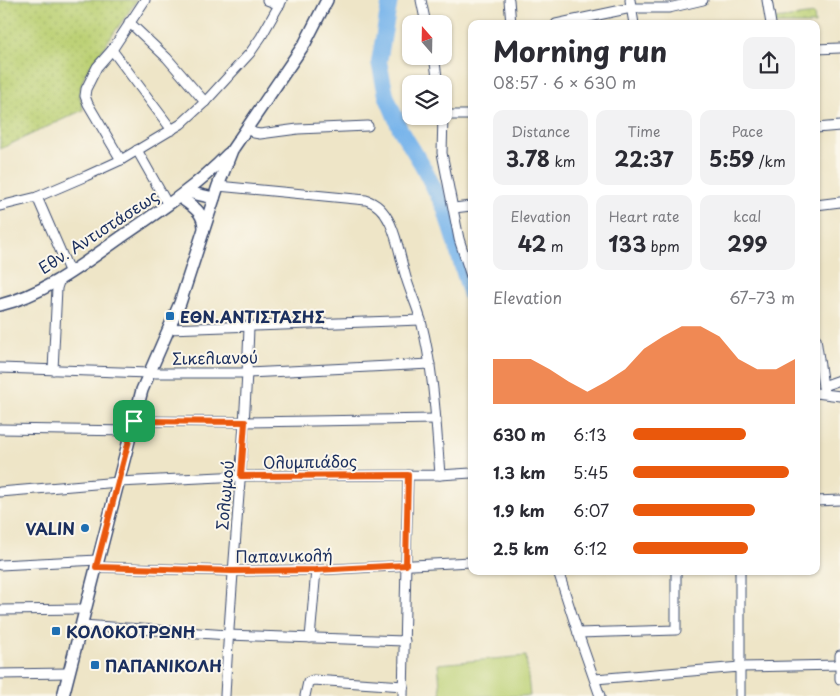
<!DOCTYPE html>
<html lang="en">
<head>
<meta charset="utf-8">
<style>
  body { margin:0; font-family:"Playpen Sans",sans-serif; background:#f2f2f3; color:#2b2b33; height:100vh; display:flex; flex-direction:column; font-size:19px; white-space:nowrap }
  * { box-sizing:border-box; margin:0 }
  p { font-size:16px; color:#7c7c81 }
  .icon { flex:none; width:28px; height:28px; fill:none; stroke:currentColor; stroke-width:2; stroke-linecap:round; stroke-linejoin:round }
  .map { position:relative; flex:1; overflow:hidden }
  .details { position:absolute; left:468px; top:20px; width:352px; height:555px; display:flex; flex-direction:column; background:#fff; border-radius:10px; box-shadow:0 1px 4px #0004 }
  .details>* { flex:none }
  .needle { width:32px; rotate:340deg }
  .tools { position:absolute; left:402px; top:15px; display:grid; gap:10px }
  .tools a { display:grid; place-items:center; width:50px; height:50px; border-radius:10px; background:#fff; box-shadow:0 1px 4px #0004; font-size:25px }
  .pin { position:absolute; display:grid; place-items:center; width:42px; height:42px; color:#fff; margin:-21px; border-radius:10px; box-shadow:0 2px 8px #0006 }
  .round { display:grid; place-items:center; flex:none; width:52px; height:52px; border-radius:10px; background:#f2f2f3 }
  .summary { display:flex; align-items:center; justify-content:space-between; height:85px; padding:0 25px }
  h1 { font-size:28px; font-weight:700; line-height:38px }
  .figures { display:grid; grid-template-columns:repeat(3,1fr); gap:8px; height:85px; padding:5px 25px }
  .figures div { display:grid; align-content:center; border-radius:10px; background:#f2f2f3; text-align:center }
  .figures b { font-size:21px; font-weight:700 }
  .figures small { font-size:14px; font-weight:400 }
  .figures p { font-size:14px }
  .chart { height:140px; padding:10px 25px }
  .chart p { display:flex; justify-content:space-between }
  .chart svg { width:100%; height:90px; margin-top:5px; fill:#ea580c; opacity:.7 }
  ul { padding:0 25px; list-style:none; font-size:16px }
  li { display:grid; grid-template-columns:80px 60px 1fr; align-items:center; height:38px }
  li i { height:12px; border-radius:6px; background:#ea580c }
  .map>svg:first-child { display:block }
</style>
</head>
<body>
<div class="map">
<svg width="840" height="696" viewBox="0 0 840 696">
  <defs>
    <pattern id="grass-dots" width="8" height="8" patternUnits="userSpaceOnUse" patternTransform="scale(1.25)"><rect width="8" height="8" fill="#bbd073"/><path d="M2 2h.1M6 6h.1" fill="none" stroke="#a0b366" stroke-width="1.8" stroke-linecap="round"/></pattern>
  </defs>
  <rect width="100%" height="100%" fill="#fbf7ec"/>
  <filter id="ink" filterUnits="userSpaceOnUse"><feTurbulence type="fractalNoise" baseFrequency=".02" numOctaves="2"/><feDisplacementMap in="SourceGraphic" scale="10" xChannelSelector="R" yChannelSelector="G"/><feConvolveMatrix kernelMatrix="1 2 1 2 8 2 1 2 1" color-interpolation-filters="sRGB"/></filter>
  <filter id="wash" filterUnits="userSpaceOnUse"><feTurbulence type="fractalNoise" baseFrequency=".0096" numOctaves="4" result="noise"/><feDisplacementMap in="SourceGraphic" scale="20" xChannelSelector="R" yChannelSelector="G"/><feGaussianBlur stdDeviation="1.12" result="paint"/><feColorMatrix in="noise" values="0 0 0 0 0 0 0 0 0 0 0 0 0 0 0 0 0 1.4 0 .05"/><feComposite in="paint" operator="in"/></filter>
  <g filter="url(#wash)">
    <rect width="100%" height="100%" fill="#eee5c7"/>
    <g fill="url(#grass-dots)" stroke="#6b8068">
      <polygon points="0,0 137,0 85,74 79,92 83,110 0,149"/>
      <polygon points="814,14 815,24 775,24 775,19"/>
    </g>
    <polygon fill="#bbd073" stroke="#6b8068" points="526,656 530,696 441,696 438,664"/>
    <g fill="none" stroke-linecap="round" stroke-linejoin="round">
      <polyline stroke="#79b5eb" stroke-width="16" points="390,0 379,62 386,95 400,129 421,163 444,207 471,296"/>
    </g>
  </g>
  <g filter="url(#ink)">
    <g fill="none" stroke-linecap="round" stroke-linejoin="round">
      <g stroke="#3b4a6e" stroke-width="11">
        <g id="minor">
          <polyline points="267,0 280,5"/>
          <polyline points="421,0 426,24"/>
          <polyline points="509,0 511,24"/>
          <polyline points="630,0 634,24"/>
          <polyline points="767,0 771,24"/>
          <polyline points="129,22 167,58 205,102"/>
          <polyline points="556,24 631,8 669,8 703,0"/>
          <polyline points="816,49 840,48"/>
          <polyline points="112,50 172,130"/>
          <polyline points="434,56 438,84"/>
          <polyline points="444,115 471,115"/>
          <polyline points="443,116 442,153 459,239 471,276"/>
          <polyline points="247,128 254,133 260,134 298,129 368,126"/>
          <polyline points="816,128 840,126"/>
          <polyline points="137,150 168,205"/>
          <polyline points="121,160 88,104 85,96 86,89 97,67 112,50 145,0"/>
          <path d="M218,186l148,14c28,8 32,50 39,74 4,16 12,31 16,47 13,50 15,102 19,154"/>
          <polyline points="37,197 70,273"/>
          <polyline points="816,205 840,202"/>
          <polyline points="0,206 37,197 86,176 121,160 181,124 205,102 250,53 261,37 282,0"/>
          <polyline points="454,208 471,206"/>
          <polyline points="168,329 421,320"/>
          <polyline points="816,339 824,393"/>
          <polyline points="0,368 149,373 248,373 430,364"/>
          <polyline points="53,370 57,288 60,279"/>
          <polyline points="823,386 840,380"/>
          <polyline points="816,393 840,396"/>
          <polyline points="134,421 245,422 436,419"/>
          <polyline points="0,429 132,431"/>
          <polyline points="0,492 119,482 241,476 440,475 471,473"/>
          <polyline points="816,501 840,500"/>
          <polyline points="0,565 98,560"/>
          <polyline points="97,567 232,571 316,570 471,562"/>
          <polyline points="558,571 578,633 600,696"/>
          <polyline points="0,610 86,609"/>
          <polyline points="82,625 228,635 405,641"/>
          <polyline points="578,633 676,630 676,571"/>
          <polyline points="310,638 316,570"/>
          <polyline points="840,655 840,679"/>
          <polyline points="0,674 69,673"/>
          <polyline points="595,679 740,667 839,665"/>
          <path d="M225,696c6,-123 20,-246 24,-369"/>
          <polyline points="305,696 308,682 313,680 404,686"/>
          <polyline points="403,696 408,475"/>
          <polyline points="740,696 740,571"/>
        </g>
      </g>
      <g stroke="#3b4a6e" stroke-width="14">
        <g id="tertiary">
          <polyline points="187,192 214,198"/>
          <path d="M180,197c12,9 23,14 24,30"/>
          <path d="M0,305c45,-11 83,-41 120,-67 38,-26 76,-51 108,-84"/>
          <polyline points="63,696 142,390 180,303 218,186 232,150 305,43 327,0"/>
        </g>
      </g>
      <use href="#minor" stroke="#fff" stroke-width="9"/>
      <use href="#tertiary" stroke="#fff" stroke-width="11"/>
    </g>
  </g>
  <g fill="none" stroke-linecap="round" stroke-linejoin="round" filter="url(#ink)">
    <g stroke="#fff" stroke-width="10">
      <polygon id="route" points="134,421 245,422 241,476 408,475 406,565 316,570 232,571 96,567"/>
    </g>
    <use href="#route" stroke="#ea580c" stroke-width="6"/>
  </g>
  <g fill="#1f6fb2" stroke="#fbf7ec" stroke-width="2">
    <rect x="165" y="311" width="10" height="10" rx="2.5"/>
    <circle cx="85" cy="528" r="5"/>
    <rect x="51" y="626" width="10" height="10" rx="2.5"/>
    <rect x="90" y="660" width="10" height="10" rx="2.5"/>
  </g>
  <g text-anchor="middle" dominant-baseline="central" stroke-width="4" stroke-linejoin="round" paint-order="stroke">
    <g font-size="16" fill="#1b2f5e" stroke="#fbf7ec">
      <text transform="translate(98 231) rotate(-33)">Εθν. Αντιστάσεως</text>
      <text transform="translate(215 357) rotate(-1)">Σικελιανού</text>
      <text transform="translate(310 461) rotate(-1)">Ολυμπιάδος</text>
      <text transform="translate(224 495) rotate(-85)">Σολωμού</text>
      <text transform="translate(284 555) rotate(-1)">Παπανικολή</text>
    </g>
    <g font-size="16" font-weight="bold" fill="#1b2f5e" stroke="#fbf7ec" text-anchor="start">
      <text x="180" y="316">ΕΘΝ.ΑΝΤΙΣΤΑΣΗΣ</text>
      <text x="75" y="528" text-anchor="end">VALIN</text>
      <text x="66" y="631">ΚΟΛΟΚΟΤΡΩΝΗ</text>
      <text x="105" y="665">ΠΑΠΑΝΙΚΟΛΗ</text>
    </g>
  </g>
</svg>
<div class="tools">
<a><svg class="needle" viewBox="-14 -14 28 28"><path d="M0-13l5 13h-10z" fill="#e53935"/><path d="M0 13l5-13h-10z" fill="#7c7c81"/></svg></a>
<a><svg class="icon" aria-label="layers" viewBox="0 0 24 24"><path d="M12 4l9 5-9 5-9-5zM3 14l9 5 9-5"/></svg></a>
</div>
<div class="pin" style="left:134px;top:421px;background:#1e9e55"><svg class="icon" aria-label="arrive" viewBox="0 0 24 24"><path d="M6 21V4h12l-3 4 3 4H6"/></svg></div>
<section class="details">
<div class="summary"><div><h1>Morning run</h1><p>08:57 · 6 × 630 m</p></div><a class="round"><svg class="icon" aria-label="share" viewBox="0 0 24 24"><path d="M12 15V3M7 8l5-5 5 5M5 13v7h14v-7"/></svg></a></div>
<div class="figures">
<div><p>Distance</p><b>3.78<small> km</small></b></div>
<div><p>Time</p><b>22:37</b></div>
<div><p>Pace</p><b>5:59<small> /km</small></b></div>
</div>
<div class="figures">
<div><p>Elevation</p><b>42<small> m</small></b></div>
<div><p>Heart rate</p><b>133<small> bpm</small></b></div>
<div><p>kcal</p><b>299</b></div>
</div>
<div class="chart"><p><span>Elevation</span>67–73 m</p>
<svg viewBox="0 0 160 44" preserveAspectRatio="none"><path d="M0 44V22L10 22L20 22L30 27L40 33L50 38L60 33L70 27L80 17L90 11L100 6L110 6L120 11L130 22L140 27L150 27L160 22V44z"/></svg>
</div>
<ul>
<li><b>630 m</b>6:13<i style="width:70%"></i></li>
<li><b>1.3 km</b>5:45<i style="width:96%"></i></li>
<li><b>1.9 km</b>6:07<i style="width:75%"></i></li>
<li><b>2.5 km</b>6:12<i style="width:71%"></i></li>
</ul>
</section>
</div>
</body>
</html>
